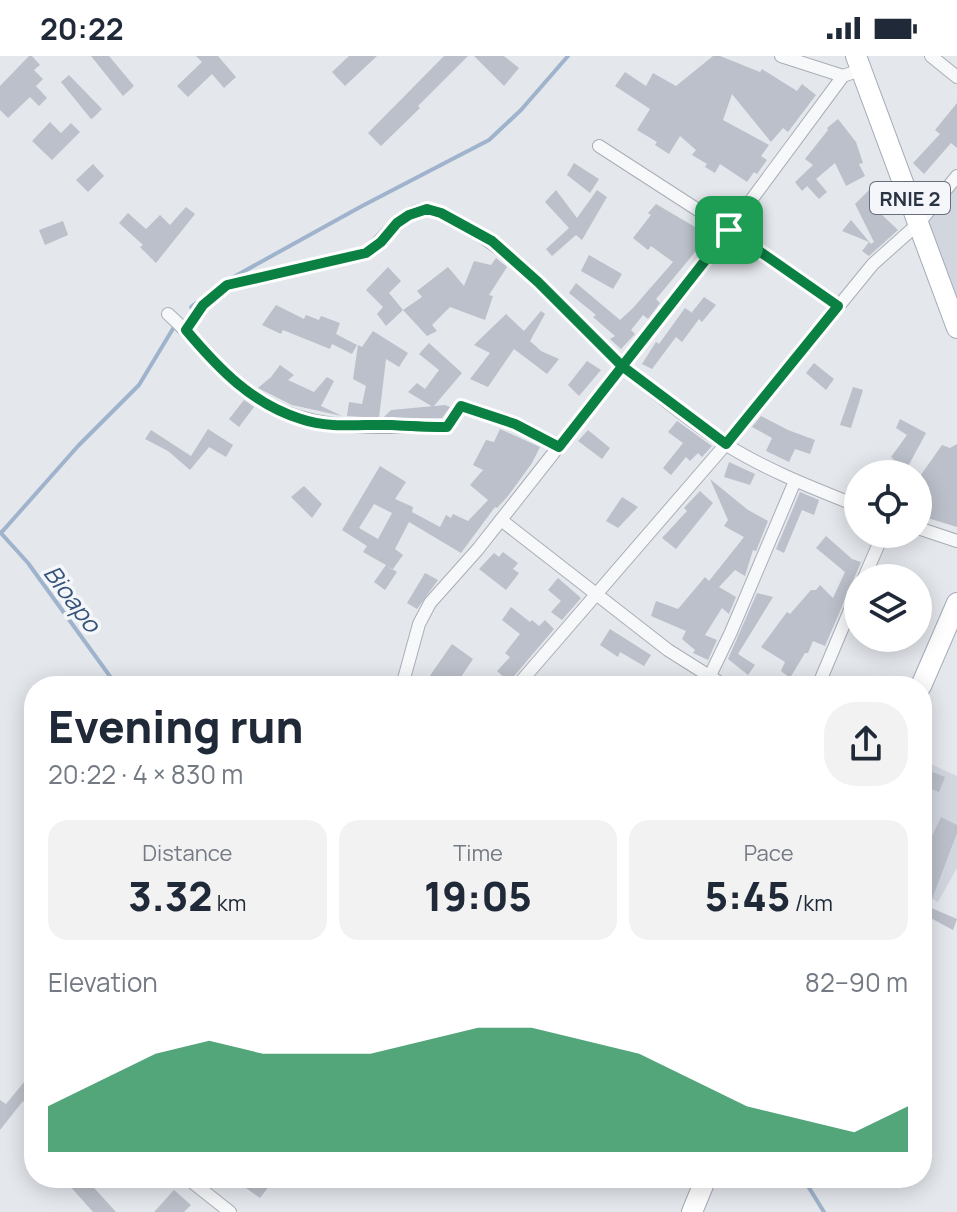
<!DOCTYPE html>
<html lang="en">
<head>
<meta charset="utf-8">
<style>
  body { margin:0; font-family:Manrope,sans-serif; background:#f2f2f3; color:#1f2937; height:100vh; display:flex; flex-direction:column; font-size:30px; white-space:nowrap }
  * { box-sizing:border-box; margin:0 }
  p { font-size:26px; color:#747a83 }
  .icon { flex:none; width:44px; height:44px; fill:none; stroke:currentColor; stroke-width:2; stroke-linecap:round; stroke-linejoin:round }
  .map { position:relative; flex:1; overflow:hidden }
  .side { position:absolute; left:24px; top:620px; width:908px; height:512px; display:flex; flex-direction:column; background:#fff; border-radius:32px; box-shadow:0 4px 20px #0003 }
  .side>* { flex:none }
  .fabs { position:absolute; left:844px; top:404px; display:grid; gap:16px }
  .fabs a { display:grid; place-items:center; width:88px; height:88px; border-radius:50%; background:#fff; box-shadow:0 4px 20px #0003; font-size:40px }
  .pin { position:absolute; display:grid; place-items:center; width:68px; height:68px; color:#fff; margin:-34px; border-radius:16px; box-shadow:0 4px 12px #0006 }
  .round { display:grid; place-items:center; flex:none; width:84px; height:84px; border-radius:32px; background:#f2f2f3 }
  .head { display:flex; align-items:center; justify-content:space-between; height:136px; padding:0 24px }
  h1 { font-size:44px; font-weight:800; line-height:60px }
  .metrics { display:grid; grid-template-columns:repeat(3,1fr); gap:12px; height:136px; padding:8px 24px }
  .metrics div { display:grid; align-content:center; border-radius:20px; background:#f2f2f3; text-align:center }
  .metrics b { font-size:40px; font-weight:800 }
  .metrics small { font-size:22px; font-weight:400 }
  .metrics p { font-size:22px }
  .chart { height:224px; padding:16px 24px }
  .chart p { display:flex; justify-content:space-between }
  .chart svg { width:100%; height:144px; margin-top:8px; fill:#0b8043; opacity:.7 }
  .status { display:flex; justify-content:space-between; align-items:center; height:56px; padding:0 40px; background:#fff; direction:ltr }
  .status svg { height:22px; fill:currentColor }
  .map>svg:first-child { display:block }
</style>
</head>
<body>
<div class="status"><b>20:22</b><svg viewBox="0 0 49 12"><path d="M0 12V9h3v3zM5 12V6h3v6zM10 12V3h3v9zM15 12V0h3v12zM26 1h20v11H26zM47 4h2v5h-2z"/></svg></div>
<div class="map">
<svg width="957" height="1156" viewBox="0 0 957 1156">
  <rect width="100%" height="100%" fill="#e4e7ec"/>
  <g fill="#d2d6de">
    <polygon points="957,130 957,245 927,167"/>
    <polygon points="922,704 957,720 957,812 938,846 922,838"/>
  </g>
  <g fill="none" stroke-linecap="round" stroke-linejoin="round">
    <g stroke="#9fb4cc" stroke-width="4">
      <polyline points="230,223 362,150 489,84 521,54 568,0"/>
      <polyline points="191,251 200,244"/>
      <polyline points="0,476 28,507 117,630"/>
      <polyline points="1,477 78,390 139,329 174,271"/>
      <polyline points="803,1122 824,1156"/>
    </g>
  </g>
  <g fill="#bbc0ca" fill-rule="evenodd">
    <polygon points="29,0 32,0 40,9 34,14 43,23 36,30 47,42 39,50 30,41 8,62 0,54 0,30"/>
    <polygon points="91,0 109,0 134,30 123,40"/>
    <polygon points="196,0 218,0 236,21 224,32 212,18 188,41 177,30 202,6"/>
    <polygon points="349,0 377,0 345,30 332,16"/>
    <polygon points="444,0 468,0 418,50 420,52 381,90 368,77"/>
    <polygon points="474,0 504,0 519,12 504,30"/>
    <polygon points="713,0 720,0 760,16 762,13 797,35 802,28 816,39 788,76 783,72 771,86 732,38 723,64 769,89 761,100 767,104 757,118 754,116 747,126 720,108 715,117 705,111 707,108 692,99 696,94 680,80 669,98 655,89 657,86 637,74 650,53 615,30 625,16 646,30 653,17 676,30"/>
    <polygon points="69,19 102,53 93,62 91,63 61,26"/>
    <polygon points="957,47 957,92 951,87 924,118 913,107 940,78 935,74"/>
    <polygon points="838,63 856,86 863,107 859,108 865,120 846,130 835,107 816,123 827,136 819,143 807,130 802,135 795,126 813,109 805,103 828,74 827,72"/>
    <polygon points="50,66 61,77 71,67 80,76 52,104 32,85"/>
    <polygon points="574,107 599,123 590,137 567,119"/>
    <polygon points="93,108 104,120 88,136 76,124"/>
    <polygon points="556,134 577,162 597,134 607,141 582,184 576,179 552,200 546,193 569,172 545,146"/>
    <polygon points="869,134 879,156 898,174 869,200 862,195 869,186 842,175 851,164 871,188 874,186 855,148"/>
    <polygon points="656,148 712,181 704,191 701,189 656,243 660,247 648,263 643,259 631,274 635,278 621,293 610,283 615,280 593,261 596,259 569,237 576,227 620,264 633,252 673,206 651,190 648,194 633,182 651,159 648,157"/>
    <polygon points="186,151 195,158 156,207 140,191 143,189 119,167 128,157 146,173 160,159 170,169"/>
    <polygon points="63,165 68,179 45,189 39,174"/>
    <polygon points="589,199 622,218 613,233 581,215"/>
    <polygon points="496,202 507,211 489,239 493,240 485,264 450,251 432,269 437,275 427,280 403,254 422,241 417,235 448,211 464,230 474,205 491,209"/>
    <polygon points="388,211 401,225 389,237 403,254 386,270 377,258 383,251 366,234"/>
    <polygon points="704,241 716,249 702,266 699,263 682,286 676,281 652,313 642,308 656,286 659,288 685,252 694,258 692,256"/>
    <polygon points="276,249 304,263 306,259 319,264 321,260 340,267 336,278 357,289 352,298 332,288 330,293 283,274 281,278 262,269"/>
    <polygon points="541,255 545,258 530,285 541,295 559,303 547,318 514,293 488,331 470,323 490,297 474,289 506,258 524,275"/>
    <polygon points="373,275 408,297 399,311 386,303 379,362 347,360 349,346 362,348 366,330 353,323 358,289 362,291"/>
    <polygon points="429,287 462,317 433,351 408,336 417,327 425,333 439,314 419,298"/>
    <polygon points="587,305 601,314 579,340 568,329"/>
    <polygon points="814,307 834,323 826,334 806,317"/>
    <polygon points="280,309 294,319 288,324 314,336 327,321 334,325 321,350 342,360 292,349 258,332 271,321"/>
    <polygon points="853,331 863,334 851,372 840,369"/>
    <polygon points="244,344 254,351 239,371 229,363"/>
    <polygon points="445,349 450,351 442,362 383,362 391,354"/>
    <polygon points="761,360 788,374 815,384 810,398 795,393 789,406 766,395 772,382 752,371"/>
    <polygon points="900,363 926,377 906,414 891,401 907,379 896,372"/>
    <polygon points="677,365 712,390 702,401 698,397 690,405 686,401 671,419 663,412 683,387 668,376"/>
    <polygon points="208,373 233,389 226,401 209,391 190,414 168,395 145,383 151,374 191,400"/>
    <path d="M500,373l40,18 -8,16 -24,33 -11,12 -2,-1 -34,46 -52,-31 -14,27 8,6 -10,14 -6,-3 10,6 -12,18 -11,-8 12,-17 -23,-13 4,-6 -25,-16 38,-64 26,16 -11,17 18,8 -1,5 28,15 6,-12 5,3 2,-4 15,7 20,-21 -18,-15 13,-15 -10,-5 13,-25 8,2zM374,448l18,9 -14,26 -19,-11z"/>
    <polygon points="588,374 610,392 602,403 578,385"/>
    <polygon points="957,388 957,471 918,459 918,423 942,389 950,392"/>
    <polygon points="729,406 755,418 750,429 724,421"/>
    <polygon points="710,423 748,454 768,465 756,495 753,494 745,520 735,514 719,531 736,541 729,558 722,552 705,579 717,584 708,604 693,597 695,594 682,583 686,575 651,560 656,545 678,553 705,521 709,525 744,481 724,470 728,464"/>
    <polygon points="304,430 322,448 312,462 291,441"/>
    <polygon points="700,435 713,447 676,493 662,482 687,455 684,452"/>
    <polygon points="800,436 819,444 814,459 802,454 784,497 776,493"/>
    <polygon points="622,441 638,451 618,472 606,465"/>
    <polygon points="826,480 852,503 861,506 825,590 813,585 808,597 805,597 790,622 781,615 785,606 761,591 787,556 790,558 811,534 816,534 820,529 833,542 845,516 816,492"/>
    <polygon points="503,496 518,507 513,513 519,517 506,534 479,513 494,497 499,501"/>
    <polygon points="425,517 438,524 417,553 407,547"/>
    <polygon points="558,522 581,542 562,564 551,556 561,545 548,534"/>
    <polygon points="757,537 773,541 738,598 755,609 748,619 728,603"/>
    <polygon points="511,551 530,566 532,564 539,570 545,564 554,573 509,626 497,615 510,601 505,597 520,578 502,564"/>
    <polygon points="610,573 651,599 644,610 620,596 618,601 600,589"/>
    <polygon points="452,588 473,603 455,630 435,630 427,624"/>
    <polygon points="922,712 945,721 939,736 922,729"/>
    <polygon points="941,761 957,769 957,777 929,851 957,863 953,874 925,859 922,866 922,802"/>
    <polygon points="34,1014 34,1054 23,1045 0,1074 0,1044 6,1048"/>
    <polygon points="77,1122 85,1122 116,1156 93,1156 69,1129"/>
    <polygon points="232,1122 260,1122 270,1129 260,1142"/>
    <polygon points="174,1134 191,1149 184,1156 154,1156"/>
  </g>
  <g fill="none" stroke-linecap="round" stroke-linejoin="round">
    <g stroke="#a9aeb7" stroke-width="14">
      <g id="minor">
        <polyline points="781,0 843,20"/>
        <polyline points="931,0 957,21"/>
        <polyline points="599,90 729,174 838,250"/>
        <path d="M168,258c26,23 46,51 73,73 59,48 135,39 206,40l14,-21 54,18 44,23"/>
        <path d="M186,274l17,-25 24,-20 139,-32c19,-14 37,-47 64,-43 12,2 23,10 33,15 64,35 105,95 160,141 32,27 67,55 102,78 41,26 88,44 133,62"/>
        <polyline points="501,464 668,594 725,630"/>
        <polyline points="918,472 957,485"/>
        <polyline points="864,522 883,478"/>
        <polyline points="402,630 419,568 430,547 478,493 729,174 843,20 860,14"/>
        <polyline points="517,630 726,388 873,208 919,167 957,120"/>
        <polyline points="705,630 731,576 795,425"/>
        <polyline points="818,630 858,535"/>
        <polyline points="187,1122 230,1156"/>
      </g>
    </g>
    <g stroke="#a3abb8" stroke-width="22">
      <g id="primary">
        <polyline points="856,0 957,272"/>
        <polyline points="921,630 957,547"/>
        <polyline points="692,1156 706,1122"/>
      </g>
    </g>
    <use href="#minor" stroke="#f7f8fa" stroke-width="12"/>
    <use href="#primary" stroke="#fff" stroke-width="20"/>
  </g>
  <g fill="none" stroke-linecap="round" stroke-linejoin="round">
    <g stroke="#fff" stroke-width="16">
      <path id="route" d="M729,174l-170,217 -44,-23 -54,-18 -14,21c-18,0 -36,-1 -55,-2 -30,-1 -62,4 -91,-6 -49,-15 -83,-51 -115,-89l17,-25 24,-20 139,-32 15,-11 16,-19 12,-8 18,-6 14,4 51,28 46,41 84,84 104,78 112,-138 -109,-76"/>
    </g>
    <use href="#route" stroke="#0b8043" stroke-width="10"/>
  </g>
  <g text-anchor="middle" dominant-baseline="central" stroke-width="7" stroke-linejoin="round" paint-order="stroke">
    <rect fill="#f4f6f9" stroke="#676e7b" stroke-width="2" x="870" y="126" width="80" height="32" rx="6"/>
    <g font-size="20" font-weight="bold" fill="#2b3445">
      <text x="910" y="142">RNIE 2</text>
    </g>
    <g font-size="24" font-style="italic" fill="#34527a" stroke="#f4f6f9">
      <text transform="translate(73 542) rotate(53)">Bioapo</text>
    </g>
  </g>
</svg>
<div class="fabs">
<a><svg class="icon" aria-label="locate" viewBox="0 0 24 24"><circle cx="12" cy="12" r="6"/><path d="M12 2v4M12 18v4M2 12h4M18 12h4"/></svg></a>
<a><svg class="icon" aria-label="layers" viewBox="0 0 24 24"><path d="M12 4l9 5-9 5-9-5zM3 14l9 5 9-5"/></svg></a>
</div>
<div class="pin" style="left:729px;top:174px;background:#1e9e55"><svg class="icon" aria-label="arrive" viewBox="0 0 24 24"><path d="M6 21V4h12l-3 4 3 4H6"/></svg></div>
<section class="side">
<div class="head"><div><h1>Evening run</h1><p>20:22 · 4 × 830 m</p></div><a class="round"><svg class="icon" aria-label="share" viewBox="0 0 24 24"><path d="M12 15V3M7 8l5-5 5 5M5 13v7h14v-7"/></svg></a></div>
<div class="metrics">
<div><p>Distance</p><b>3.32<small> km</small></b></div>
<div><p>Time</p><b>19:05</b></div>
<div><p>Pace</p><b>5:45<small> /km</small></b></div>
</div>
<div class="chart"><p><span>Elevation</span>82–90 m</p>
<svg viewBox="0 0 160 44" preserveAspectRatio="none"><path d="M0 44V30L10 22L20 14L30 10L40 14L50 14L60 14L70 10L80 6L90 6L100 10L110 14L120 22L130 30L140 34L150 38L160 30V44z"/></svg>
</div>
</section>
</div>
</body>
</html>
